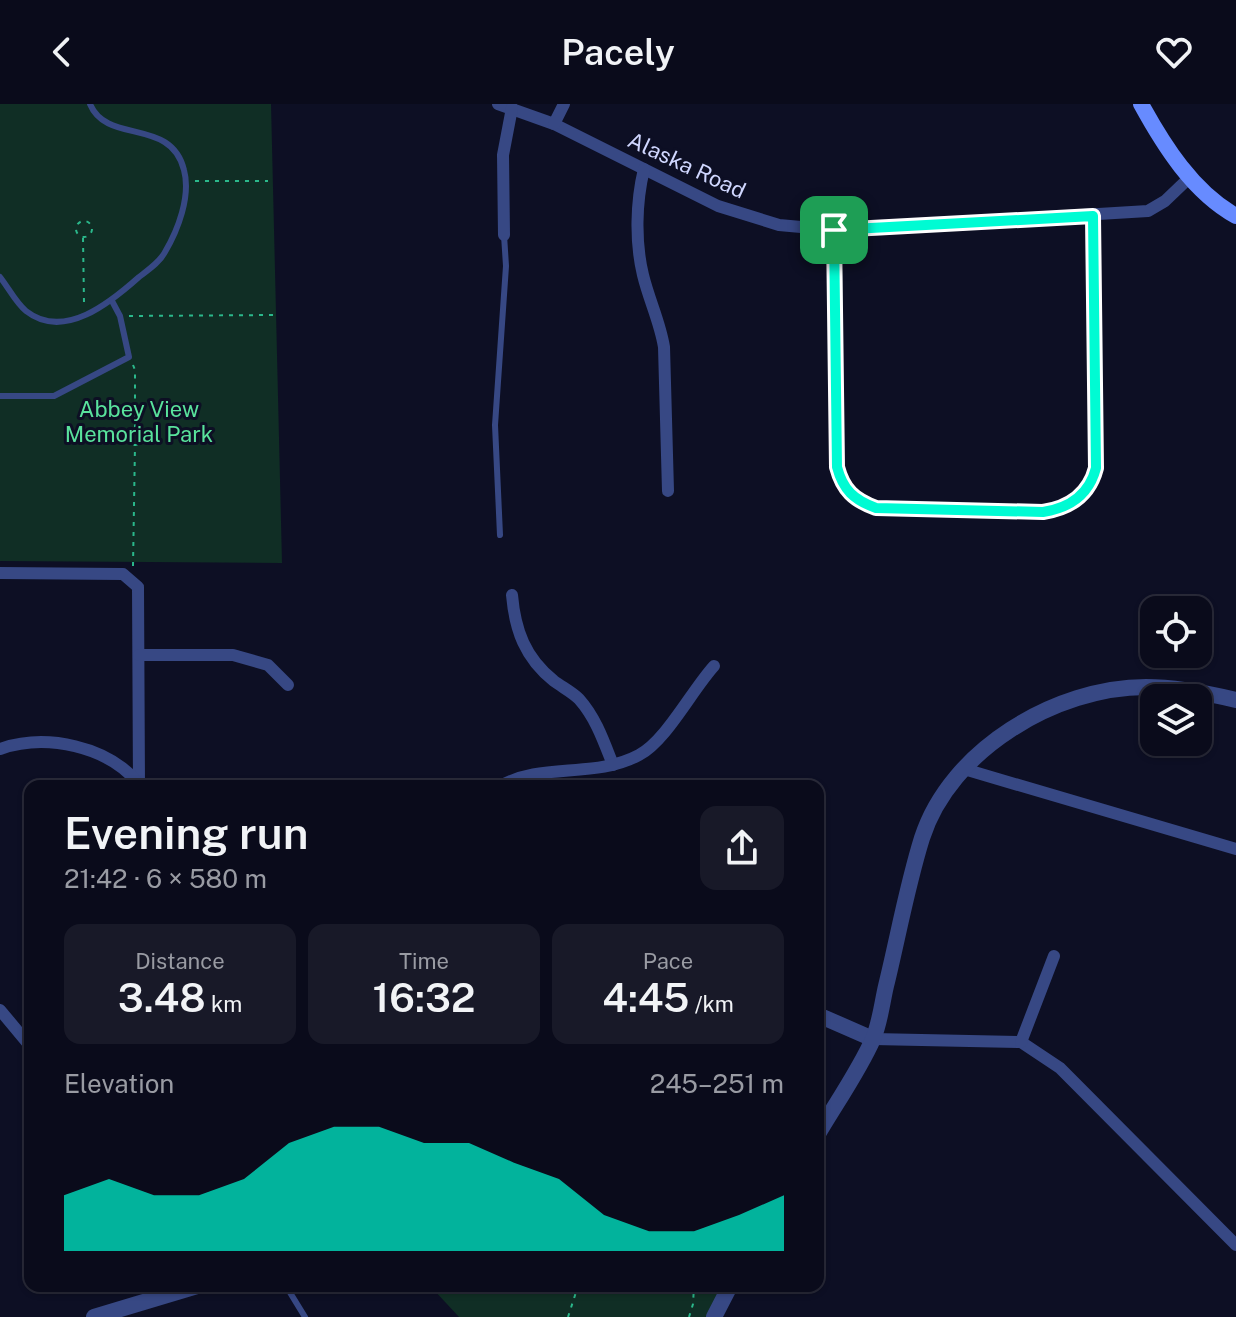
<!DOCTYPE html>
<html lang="en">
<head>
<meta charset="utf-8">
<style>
  body { margin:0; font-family:"Public Sans",sans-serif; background:#181928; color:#f1f3f6; height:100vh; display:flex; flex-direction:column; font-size:30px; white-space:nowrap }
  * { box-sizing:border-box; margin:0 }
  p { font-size:26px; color:#999ba3 }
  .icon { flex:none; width:44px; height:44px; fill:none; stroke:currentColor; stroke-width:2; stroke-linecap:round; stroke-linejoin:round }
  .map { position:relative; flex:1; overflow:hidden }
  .drawer { position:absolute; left:24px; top:676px; width:800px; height:512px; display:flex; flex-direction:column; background:#0a0b1b; border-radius:16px; box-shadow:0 2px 6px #0004,0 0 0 2px #2a2b3a }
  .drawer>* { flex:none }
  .fabs { position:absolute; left:1140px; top:492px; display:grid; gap:16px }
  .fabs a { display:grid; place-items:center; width:72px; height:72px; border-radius:16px; background:#0a0b1b; box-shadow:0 2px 6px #0004,0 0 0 2px #2a2b3a; font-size:40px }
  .pin { position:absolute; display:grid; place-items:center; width:68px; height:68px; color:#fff; margin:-34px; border-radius:16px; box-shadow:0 4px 12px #0006 }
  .round { display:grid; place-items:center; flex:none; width:84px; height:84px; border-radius:16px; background:#181928 }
  .overview { display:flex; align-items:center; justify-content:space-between; height:136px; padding:0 40px }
  h1 { font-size:44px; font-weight:600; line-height:60px }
  .figures { display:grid; grid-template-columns:repeat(3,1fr); gap:12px; height:136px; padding:8px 40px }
  .figures div { display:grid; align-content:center; border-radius:16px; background:#181928; text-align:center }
  .figures b { font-size:40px; font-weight:600 }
  .figures small { font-size:22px; font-weight:400 }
  .figures p { font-size:22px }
  .chart { height:224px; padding:16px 40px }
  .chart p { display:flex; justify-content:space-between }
  .chart svg { width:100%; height:144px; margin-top:8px; fill:#00fbd3; opacity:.7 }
  header { display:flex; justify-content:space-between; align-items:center; height:104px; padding:0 40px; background:#0a0b1b; font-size:36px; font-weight:600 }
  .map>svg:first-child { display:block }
</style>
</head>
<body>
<header><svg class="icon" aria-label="back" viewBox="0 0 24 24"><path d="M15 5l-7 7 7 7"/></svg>Pacely<svg class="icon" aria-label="heart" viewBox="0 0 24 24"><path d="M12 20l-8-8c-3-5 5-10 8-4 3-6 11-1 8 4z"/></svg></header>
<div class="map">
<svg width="1236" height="1213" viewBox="0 0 1236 1213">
  <rect width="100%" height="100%" fill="#0d0f24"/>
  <g fill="#102e25">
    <polygon points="0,0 271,0 282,459 0,457"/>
    <polygon points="434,1182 724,1182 708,1213 459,1213 433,1185"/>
  </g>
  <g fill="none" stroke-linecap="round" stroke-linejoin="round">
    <g stroke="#2bb88b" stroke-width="2" stroke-dasharray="4 6" stroke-linecap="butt">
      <polyline points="195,77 268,77"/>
      <circle cx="84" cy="125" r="8"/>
      <polyline points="83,134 84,199"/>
      <polyline points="129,212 273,211"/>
      <polyline points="133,261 135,266 135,324"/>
      <circle cx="135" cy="333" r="8"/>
      <polyline points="133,462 135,341"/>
      <polyline points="568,1213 578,1182"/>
      <polyline points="689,1213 693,1200 694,1182"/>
    </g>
    <g stroke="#374884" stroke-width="6">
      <path d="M0,173c8,10 16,26 26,34 38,30 85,-9 113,-34 9,-7 21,-15 26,-25 13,-22 26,-56 19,-82 -13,-53 -77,-25 -94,-66"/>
      <polyline points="0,292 54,292 129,253 120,212 112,197"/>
      <polyline points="500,431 495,321 506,162 504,131"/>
      <polyline points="286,1182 305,1213"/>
    </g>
    <g stroke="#374884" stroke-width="12">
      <polyline points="498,0 554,20 718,102 779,121 834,126 1148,107 1165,97 1189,74"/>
      <polyline points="554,20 564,0"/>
      <path d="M644,65c-8,33 -9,73 -1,106 6,25 17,47 21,72l4,144"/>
      <path d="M834,126l3,237c6,23 17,33 39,41l167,4c26,-4 46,-17 53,-44l-3,-252"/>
      <polyline points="504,131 503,51 512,4"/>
      <polyline points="0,469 123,470 138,483 139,682"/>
      <path d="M512,491c3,35 13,63 42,86 8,6 18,11 25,18 17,19 25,43 34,66"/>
      <polyline points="139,551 233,551 268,561 288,581"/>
      <path d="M0,645c46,-16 108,-3 139,35"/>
      <polyline points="964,665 1236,745"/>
      <path d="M501,682c40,-24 93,-7 138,-31 27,-14 53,-65 75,-89"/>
      <polyline points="0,906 30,942"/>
      <polyline points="873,935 1021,938 1060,964 1236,1141"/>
      <polyline points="1021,938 1054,852"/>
    </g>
    <g stroke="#374884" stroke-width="16">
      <polyline points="818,911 873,935"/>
      <path d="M818,1030c17,-29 42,-65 55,-95 7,-16 9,-36 13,-53 12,-49 21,-100 36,-148 28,-88 134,-151 224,-151 30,0 61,6 90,13"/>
      <polyline points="94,1213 197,1182"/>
      <polyline points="714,1213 730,1182"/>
    </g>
    <path stroke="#678bff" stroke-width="16" d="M1141,0c23,42 52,88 95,112"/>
  </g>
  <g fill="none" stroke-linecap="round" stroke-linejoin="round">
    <g stroke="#fff" stroke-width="16">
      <path id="route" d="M1093,112l3,252c-7,27 -27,40 -53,44l-167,-4c-22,-8 -33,-18 -39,-41l-3,-237z"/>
    </g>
    <use href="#route" stroke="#00fbd3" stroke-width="10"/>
  </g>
  <g text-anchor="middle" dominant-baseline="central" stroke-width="6" stroke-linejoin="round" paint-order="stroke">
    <g font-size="22" fill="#d0d7ff" stroke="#0d0f24">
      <text transform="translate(687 61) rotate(25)">Alaska Road</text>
    </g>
    <g font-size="22" fill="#59e29c" stroke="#0d0f24">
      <text x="139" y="305">Abbey View<tspan x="139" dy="25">Memorial Park</tspan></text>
    </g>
  </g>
</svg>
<div class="fabs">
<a><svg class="icon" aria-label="locate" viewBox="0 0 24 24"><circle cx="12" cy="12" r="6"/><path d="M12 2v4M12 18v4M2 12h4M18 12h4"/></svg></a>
<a><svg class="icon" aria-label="layers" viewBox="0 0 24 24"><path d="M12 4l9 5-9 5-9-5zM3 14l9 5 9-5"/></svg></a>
</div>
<div class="pin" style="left:834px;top:126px;background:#1e9e55"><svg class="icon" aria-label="arrive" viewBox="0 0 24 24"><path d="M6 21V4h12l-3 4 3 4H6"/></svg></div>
<section class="drawer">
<div class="overview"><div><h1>Evening run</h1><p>21:42 · 6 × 580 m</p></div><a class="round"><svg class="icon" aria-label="share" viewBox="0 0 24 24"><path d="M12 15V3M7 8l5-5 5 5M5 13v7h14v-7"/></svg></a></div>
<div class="figures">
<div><p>Distance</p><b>3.48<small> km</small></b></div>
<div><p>Time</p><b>16:32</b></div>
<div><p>Pace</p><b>4:45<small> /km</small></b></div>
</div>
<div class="chart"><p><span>Elevation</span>245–251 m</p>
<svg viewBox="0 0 160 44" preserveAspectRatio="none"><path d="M0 44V27L10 22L20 27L30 27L40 22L50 11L60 6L70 6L80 11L90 11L100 17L110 22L120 33L130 38L140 38L150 33L160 27V44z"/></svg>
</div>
</section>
</div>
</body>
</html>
